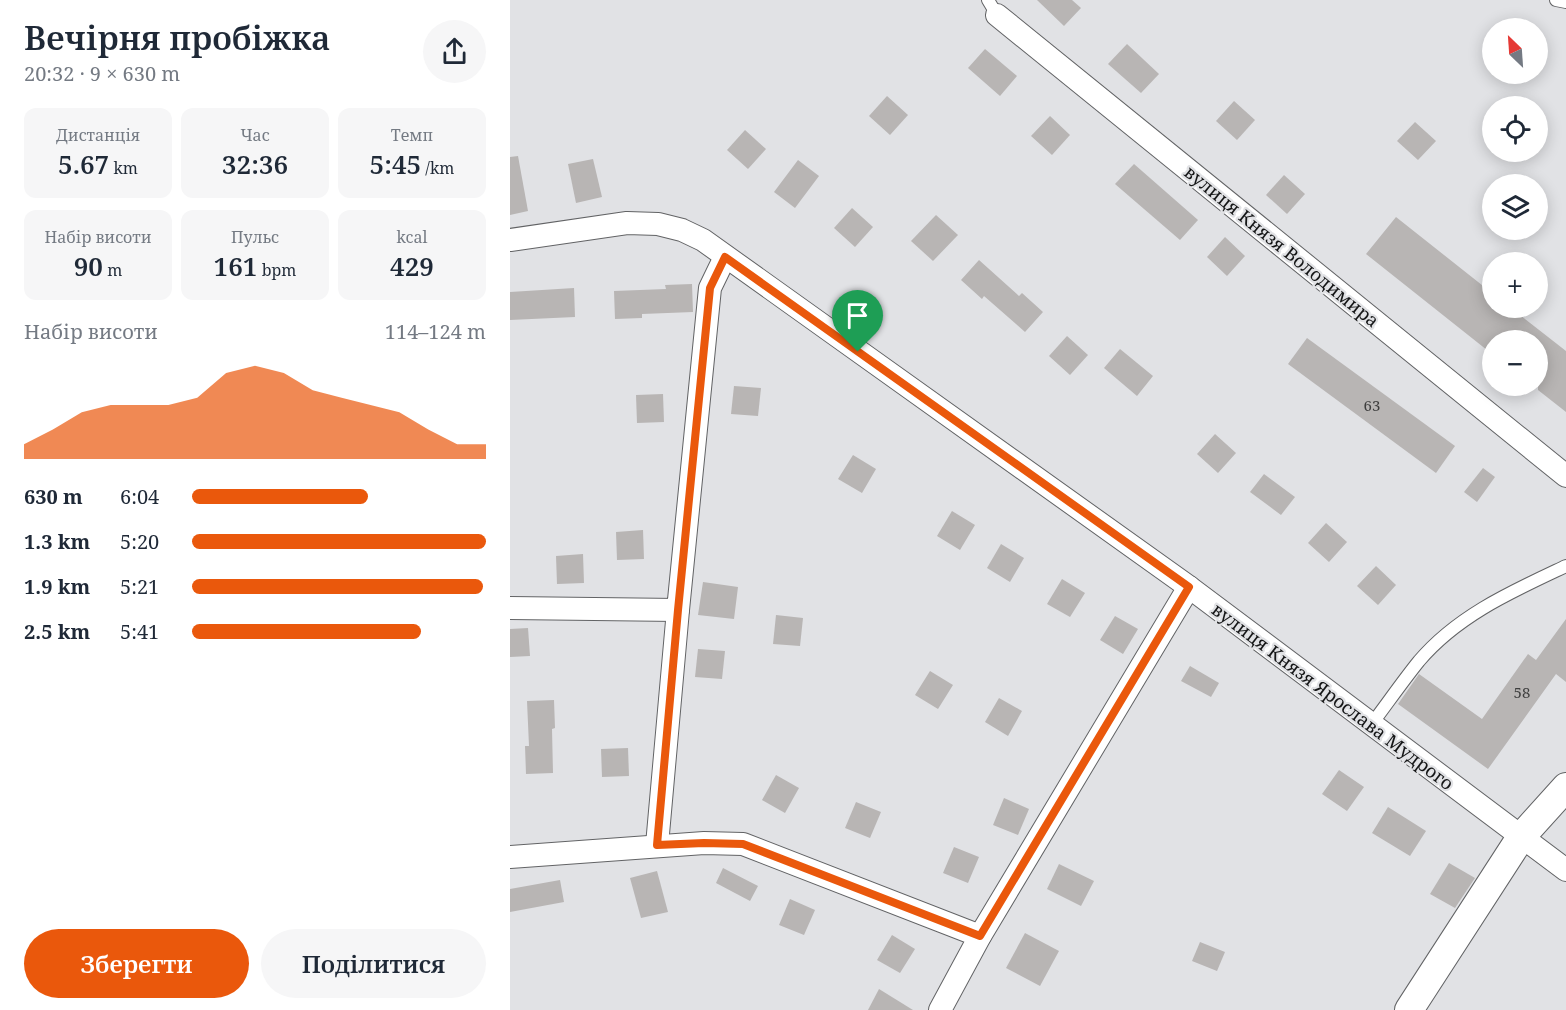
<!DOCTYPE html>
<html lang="uk">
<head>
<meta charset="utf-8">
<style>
  body { margin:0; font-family:"Noto Serif",serif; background:#f6f6f7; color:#1f2937; height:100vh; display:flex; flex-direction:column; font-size:22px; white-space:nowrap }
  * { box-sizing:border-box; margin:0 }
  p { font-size:20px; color:#747a83 }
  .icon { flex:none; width:33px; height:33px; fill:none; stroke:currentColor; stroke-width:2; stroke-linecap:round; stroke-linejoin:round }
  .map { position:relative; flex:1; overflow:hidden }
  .panel { display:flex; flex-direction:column; background:#fff; width:510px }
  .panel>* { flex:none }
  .needle { width:39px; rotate:335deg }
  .tools { position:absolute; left:972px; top:18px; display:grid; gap:12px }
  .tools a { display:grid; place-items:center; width:66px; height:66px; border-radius:50%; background:#fff; box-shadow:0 3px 15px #0003; font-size:30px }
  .pin { position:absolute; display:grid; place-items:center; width:51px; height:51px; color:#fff; margin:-62px -26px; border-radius:50% 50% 50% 0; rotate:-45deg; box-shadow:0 0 6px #0007 }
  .pin .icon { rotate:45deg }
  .round { display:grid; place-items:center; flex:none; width:63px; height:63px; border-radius:32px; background:#f6f6f7 }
  .head { display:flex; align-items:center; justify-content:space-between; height:102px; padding:0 24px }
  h1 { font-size:33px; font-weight:600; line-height:45px }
  .figures { display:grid; grid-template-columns:repeat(3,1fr); gap:9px; height:102px; padding:6px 24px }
  .figures div { display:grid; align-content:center; border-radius:12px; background:#f6f6f7; text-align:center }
  .figures b { font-size:26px; font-weight:600 }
  .figures small { font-size:16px; font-weight:400 }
  .figures p { font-size:16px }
  .chart { height:168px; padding:12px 24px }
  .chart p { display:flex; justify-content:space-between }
  .chart svg { width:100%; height:108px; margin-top:6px; fill:#ea580c; opacity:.7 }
  .cta { display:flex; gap:12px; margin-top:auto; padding:12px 24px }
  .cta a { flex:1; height:69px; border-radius:36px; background:#ea580c; color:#fff; font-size:24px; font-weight:600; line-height:69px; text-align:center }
  .cta a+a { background:#f6f6f7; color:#1f2937 }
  ul { padding:0 24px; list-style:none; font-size:20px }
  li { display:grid; grid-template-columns:96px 72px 1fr; align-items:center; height:45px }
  li i { height:15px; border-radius:8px; background:#ea580c }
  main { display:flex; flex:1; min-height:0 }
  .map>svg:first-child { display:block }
</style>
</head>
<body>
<main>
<section class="panel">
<div class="head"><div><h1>Вечірня пробіжка</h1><p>20:32 · 9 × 630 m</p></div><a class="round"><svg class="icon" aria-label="share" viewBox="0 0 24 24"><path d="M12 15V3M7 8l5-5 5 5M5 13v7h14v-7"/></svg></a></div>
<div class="figures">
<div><p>Дистанція</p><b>5.67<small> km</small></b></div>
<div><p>Час</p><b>32:36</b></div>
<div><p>Темп</p><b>5:45<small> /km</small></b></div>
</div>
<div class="figures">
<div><p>Набір висоти</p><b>90<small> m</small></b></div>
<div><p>Пульс</p><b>161<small> bpm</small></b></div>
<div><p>kcal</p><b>429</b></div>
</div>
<div class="chart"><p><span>Набір висоти</span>114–124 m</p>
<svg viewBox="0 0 160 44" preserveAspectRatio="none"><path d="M0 44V38L10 32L20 25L30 22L40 22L50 22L60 19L70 9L80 6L90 9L100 16L110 19L120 22L130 25L140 32L150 38L160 38V44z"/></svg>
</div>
<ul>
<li><b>630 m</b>6:04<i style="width:60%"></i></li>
<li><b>1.3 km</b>5:20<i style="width:100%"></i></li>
<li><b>1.9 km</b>5:21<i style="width:99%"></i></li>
<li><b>2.5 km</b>5:41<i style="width:78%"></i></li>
</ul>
<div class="cta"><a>Зберегти</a><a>Поділитися</a></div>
</section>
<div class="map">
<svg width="1056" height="1010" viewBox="0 0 1056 1010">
  <rect width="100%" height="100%" fill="#e1e2e5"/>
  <g fill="#b8b5b4">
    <polygon points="527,0 562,0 571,8 554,26"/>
    <polygon points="617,44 649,74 631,93 598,64"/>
    <polygon points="475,49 507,76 490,96 458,68"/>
    <polygon points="377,96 398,115 380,135 359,116"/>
    <polygon points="724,101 745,120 727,140 706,121"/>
    <polygon points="540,116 560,135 542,155 521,136"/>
    <polygon points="905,122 926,141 908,160 887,141"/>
    <polygon points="235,130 256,149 238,169 217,150"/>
    <polygon points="8,156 18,211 0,215 0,157"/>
    <polygon points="83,159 92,197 66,203 58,164"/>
    <polygon points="288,160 309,176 285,208 264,192"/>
    <polygon points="624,164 688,220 670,240 605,184"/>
    <polygon points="774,175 795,194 777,214 756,195"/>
    <polygon points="342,208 363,227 345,247 324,228"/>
    <polygon points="426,215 448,235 423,261 401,241"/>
    <polygon points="886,217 982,293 982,308 1001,308 1056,351 1056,412 1028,390 1028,340 982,340 982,354 856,254"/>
    <polygon points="715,237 735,256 717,276 697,257"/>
    <polygon points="469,260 509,296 512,293 533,312 515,332 474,296 472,299 451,280"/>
    <polygon points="182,284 183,312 132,314 132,318 105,319 104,291 156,289 155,285"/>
    <polygon points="64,288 65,317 0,320 0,292"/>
    <polygon points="557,336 578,355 560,375 539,356"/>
    <polygon points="797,338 945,446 926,473 778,364"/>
    <polygon points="610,349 643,376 627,396 594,368"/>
    <polygon points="224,386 251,388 248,416 221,414"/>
    <polygon points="153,394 154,422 127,423 126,395"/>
    <polygon points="705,434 726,453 708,473 687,454"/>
    <polygon points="343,455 366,469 352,493 328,479"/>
    <polygon points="973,468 985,477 967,502 954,492"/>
    <polygon points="754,474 785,497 771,515 740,492"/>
    <polygon points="442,511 465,525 450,550 427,536"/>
    <polygon points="816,523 837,542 819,562 798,543"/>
    <polygon points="133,530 134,559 107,560 106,532"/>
    <polygon points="491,544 514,558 500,582 477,568"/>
    <polygon points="73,554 74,583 47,584 46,556"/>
    <polygon points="866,566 886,585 868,605 847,586"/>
    <polygon points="552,579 575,593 560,617 537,604"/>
    <polygon points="193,582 228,587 224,619 188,615"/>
    <polygon points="266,615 293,618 290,646 263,644"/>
    <polygon points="605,616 628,629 613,654 590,640"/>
    <polygon points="1056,619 1056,682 1046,674 978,769 888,704 909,674 972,719 1018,654 1026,660"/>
    <polygon points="18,628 20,656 0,657 0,629"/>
    <polygon points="188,649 215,651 212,679 185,677"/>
    <polygon points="680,666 709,683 701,697 671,681"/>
    <polygon points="420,671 443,685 428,709 405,695"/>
    <polygon points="489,698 512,711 498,736 475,722"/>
    <polygon points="44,700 45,728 42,729 43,773 16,774 15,746 19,746 17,701"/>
    <polygon points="118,748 119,776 92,777 91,749"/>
    <polygon points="829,770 854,787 837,811 812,794"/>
    <polygon points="266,775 289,788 275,813 252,800"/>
    <polygon points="494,798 519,809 508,835 483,825"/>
    <polygon points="346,802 371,812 360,838 335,828"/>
    <polygon points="878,807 916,831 900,856 862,833"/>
    <polygon points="444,847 469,857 458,883 433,873"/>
    <polygon points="939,863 965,878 945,908 920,894"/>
    <polygon points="549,864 584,881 571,906 537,889"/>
    <polygon points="213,868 248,886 240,901 206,883"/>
    <polygon points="147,871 158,912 131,918 120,878"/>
    <polygon points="50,880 54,902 0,912 0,889"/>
    <polygon points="280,899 305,910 294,935 269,925"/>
    <polygon points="515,933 549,951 530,986 496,968"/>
    <polygon points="382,935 405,949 390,973 367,960"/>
    <polygon points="690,942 715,952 707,971 682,961"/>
    <polygon points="369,989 403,1010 358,1010"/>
  </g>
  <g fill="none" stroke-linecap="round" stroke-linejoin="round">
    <g stroke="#626365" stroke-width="14">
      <g id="service">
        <polyline points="478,0 487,15"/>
        <polyline points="1046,0 1056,2"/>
        <path d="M861,725c16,-21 31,-43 48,-64 39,-46 94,-70 147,-95"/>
      </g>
    </g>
    <g stroke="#626365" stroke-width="24">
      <g id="minor">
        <polyline points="487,15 1056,476"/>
        <polyline points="0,240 117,223 148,224 172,230 193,240 679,587 1056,870"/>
        <polyline points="0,608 168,610 200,288 215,257"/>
        <polyline points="147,845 168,610"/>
        <polyline points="0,857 194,843 233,844 470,936"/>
        <polyline points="430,1010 470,936 679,587"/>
      </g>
    </g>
    <g stroke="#626365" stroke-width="30">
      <polyline id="tertiary" points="899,1010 1011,837 1056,787"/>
    </g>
    <use href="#service" stroke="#fff" stroke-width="12"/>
    <use href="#minor" stroke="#fff" stroke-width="22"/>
    <use href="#tertiary" stroke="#fff" stroke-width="28"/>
  </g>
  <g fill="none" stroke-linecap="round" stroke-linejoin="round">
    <g stroke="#fff" stroke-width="12">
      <polygon id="route" points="215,257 679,587 470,936 233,844 194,843 147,845 168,610 200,288"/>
    </g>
    <use href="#route" stroke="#ea580c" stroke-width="8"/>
  </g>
  <g text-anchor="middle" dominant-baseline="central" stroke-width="4.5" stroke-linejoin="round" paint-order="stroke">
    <g font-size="15" fill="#3e3e3e">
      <text x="862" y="405">63</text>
      <text x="1012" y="692">58</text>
    </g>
    <g font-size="18" fill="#151617" stroke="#e1e2e5">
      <text transform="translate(772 246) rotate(39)">вулиця Князя Володимира</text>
      <text transform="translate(823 696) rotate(37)">вулиця Князя Ярослава Мудрого</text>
    </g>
  </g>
</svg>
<div class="tools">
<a><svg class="needle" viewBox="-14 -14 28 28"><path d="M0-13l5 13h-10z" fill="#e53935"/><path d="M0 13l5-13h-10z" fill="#747a83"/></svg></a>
<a><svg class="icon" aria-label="locate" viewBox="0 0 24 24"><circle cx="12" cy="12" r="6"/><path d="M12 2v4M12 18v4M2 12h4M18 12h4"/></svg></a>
<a><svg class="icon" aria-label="layers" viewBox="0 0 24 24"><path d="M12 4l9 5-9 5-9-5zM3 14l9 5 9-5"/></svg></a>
<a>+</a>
<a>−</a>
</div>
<div class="pin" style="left:348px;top:352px;background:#1e9e55"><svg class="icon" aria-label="arrive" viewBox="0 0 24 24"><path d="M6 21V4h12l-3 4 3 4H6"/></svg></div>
</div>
</main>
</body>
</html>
